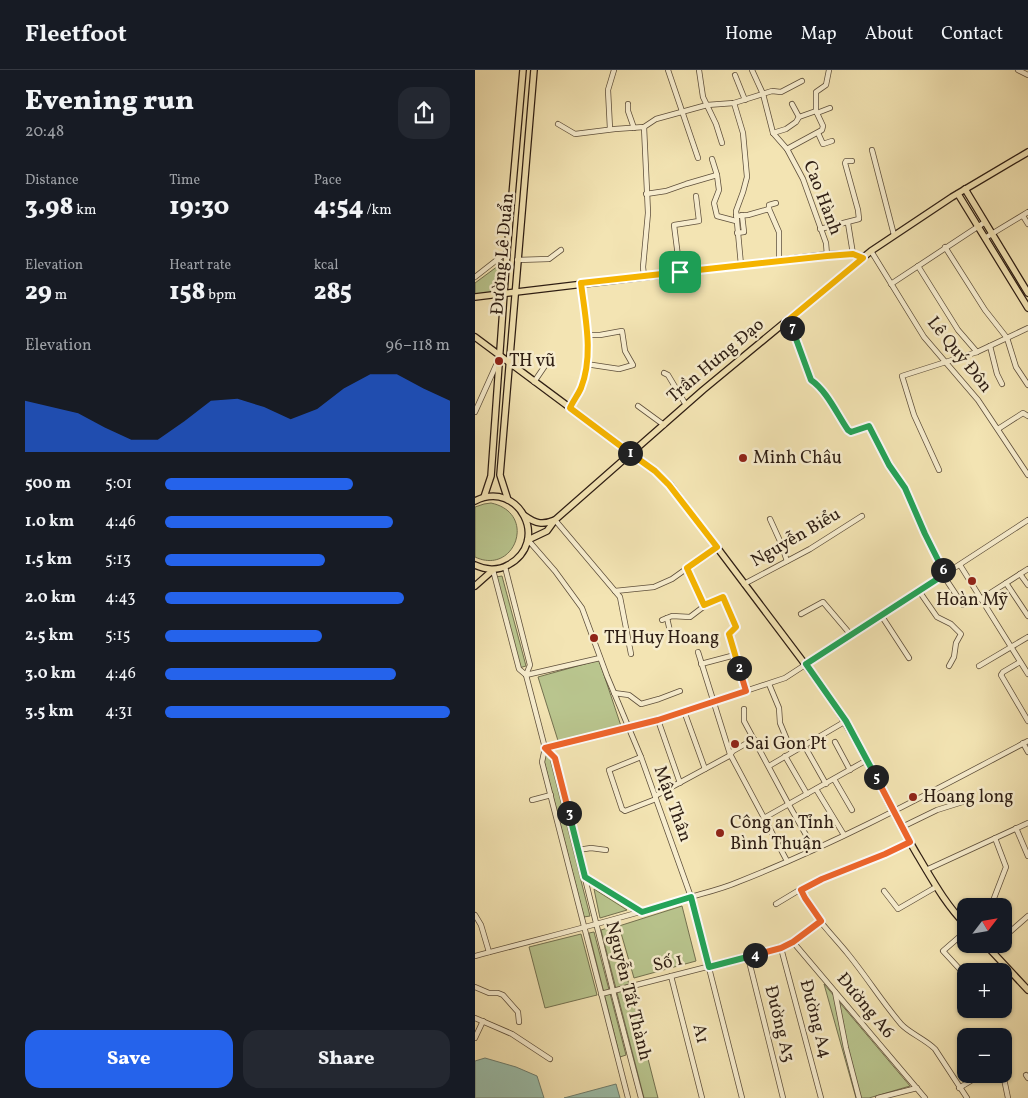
<!DOCTYPE html>
<html lang="en">
<head>
<meta charset="utf-8">
<style>
  body { margin:0; font-family:Vollkorn,serif; background:#242831; color:#f1f3f6; height:100vh; display:flex; flex-direction:column; font-size:19px; white-space:nowrap }
  * { box-sizing:border-box; margin:0 }
  p { font-size:16px; color:#9ea1a6 }
  .icon { flex:none; width:28px; height:28px; fill:none; stroke:currentColor; stroke-width:2; stroke-linecap:round; stroke-linejoin:round }
  .map { position:relative; flex:1; overflow:hidden }
  .drawer { display:flex; flex-direction:column; background:#171b24; width:475px }
  .drawer>* { flex:none }
  .needle { width:32px; rotate:59deg }
  .tools { position:absolute; left:482px; top:828px; display:grid; gap:10px }
  .tools a { display:grid; place-items:center; width:55px; height:55px; border-radius:10px; background:#171b24; box-shadow:0 1px 4px #0004; font-size:25px }
  .pin { position:absolute; display:grid; place-items:center; width:42px; height:42px; color:#fff; margin:-21px; border-radius:10px; box-shadow:0 2px 8px #0006 }
  .km { position:absolute; width:25px; height:25px; margin:-12px; border-radius:50%; background:#222; color:#fff; font-size:14px; line-height:25px; text-align:center }
  .round { display:grid; place-items:center; flex:none; width:52px; height:52px; border-radius:15px; background:#242831 }
  .head { display:flex; align-items:center; justify-content:space-between; height:85px; padding:0 25px }
  h1 { font-size:28px; font-weight:800; line-height:38px }
  .figures { display:grid; grid-template-columns:repeat(3,1fr); gap:8px; height:85px; padding:5px 25px }
  .figures div { display:grid; align-content:center }
  .figures b { font-size:25px; font-weight:800 }
  .figures small { font-size:14px; font-weight:400 }
  .figures p { font-size:14px }
  .chart { height:140px; padding:10px 25px }
  .chart p { display:flex; justify-content:space-between }
  .chart svg { width:100%; height:90px; margin-top:5px; fill:#2563eb; opacity:.7 }
  .button { display:flex; gap:10px; margin-top:auto; padding:10px 25px }
  .button a { flex:1; height:58px; border-radius:15px; background:#2563eb; color:#fff; font-size:20px; font-weight:800; line-height:58px; text-align:center }
  .button a+a { background:#242831; color:#f1f3f6 }
  ul { padding:0 25px; list-style:none; font-size:16px }
  li { display:grid; grid-template-columns:80px 60px 1fr; align-items:center; height:38px }
  li i { height:12px; border-radius:6px; background:#2563eb }
  header { display:flex; align-items:center; gap:30px; box-sizing:border-box; height:70px; padding:0 25px; background:#171b24; border-bottom:1px solid #363941 }
  header strong { font-size:24px }
  nav { display:flex; gap:28px; margin-inline-start:auto; font-size:18px }
  main { display:flex; flex:1; min-height:0 }
  .map>svg:first-child { display:block }
</style>
</head>
<body>
<header>
<strong>Fleetfoot</strong>
<nav><a>Home</a><a>Map</a><a>About</a><a>Contact</a></nav>
</header>
<main>
<section class="drawer">
<div class="head"><div><h1>Evening run</h1><p>20:48</p></div><a class="round"><svg class="icon" aria-label="share" viewBox="0 0 24 24"><path d="M12 15V3M7 8l5-5 5 5M5 13v7h14v-7"/></svg></a></div>
<div class="figures">
<div><p>Distance</p><b>3.98<small> km</small></b></div>
<div><p>Time</p><b>19:30</b></div>
<div><p>Pace</p><b>4:54<small> /km</small></b></div>
</div>
<div class="figures">
<div><p>Elevation</p><b>29<small> m</small></b></div>
<div><p>Heart rate</p><b>158<small> bpm</small></b></div>
<div><p>kcal</p><b>285</b></div>
</div>
<div class="chart"><p><span>Elevation</span>96–118 m</p>
<svg viewBox="0 0 160 44" preserveAspectRatio="none"><path d="M0 44V19L10 22L20 25L30 32L40 38L50 38L60 29L70 19L80 18L90 22L100 28L110 23L120 13L130 6L140 6L150 13L160 19V44z"/></svg>
</div>
<ul>
<li><b>500 m</b>5:01<i style="width:66%"></i></li>
<li><b>1.0 km</b>4:46<i style="width:80%"></i></li>
<li><b>1.5 km</b>5:13<i style="width:56%"></i></li>
<li><b>2.0 km</b>4:43<i style="width:84%"></i></li>
<li><b>2.5 km</b>5:15<i style="width:55%"></i></li>
<li><b>3.0 km</b>4:46<i style="width:81%"></i></li>
<li><b>3.5 km</b>4:31<i style="width:100%"></i></li>
</ul>
<div class="button"><a>Save</a><a>Share</a></div>
</section>
<div class="map">
<svg width="553" height="1028" viewBox="0 0 553 1028">
  <rect width="100%" height="100%" fill="#f3e4b3"/>
  <filter id="stains"><feTurbulence type="fractalNoise" baseFrequency=".004" numOctaves="4"/><feColorMatrix values="0 0 0 0 .2 0 0 0 0 .09 0 0 0 0 .02 0 0 0 .5 -.17"/></filter>
  <radialGradient id="worn" r=".72"><stop offset=".6" stop-color="#630" stop-opacity="0"/><stop offset="1" stop-color="#630" stop-opacity=".3"/></radialGradient>
  <g fill="#b9c58e" stroke="#737150">
    <polygon points="27,193 27,219 18,222 0,225 0,213"/>
    <path d="M16,433c47,10 24,73 -16,54v-50l9,-3z"/>
    <polygon points="27,506 51,596 44,598 21,507"/>
    <polygon points="124,590 147,659 85,677 63,607"/>
    <polygon points="74,685 115,846 109,847 68,687"/>
    <polygon points="119,819 152,840 125,848"/>
    <polygon points="207,836 221,891 159,908 144,856"/>
    <polygon points="139,856 183,1028 169,1028 126,860"/>
    <polygon points="119,862 151,985 145,987 114,863"/>
    <polygon points="106,864 122,925 70,938 54,877"/>
    <polygon points="349,914 435,1016 394,1028 381,1028"/>
  </g>
  <g fill="#9bbfac" stroke="#6f7e6f">
    <polygon points="10,988 41,997 62,1006 69,1028 0,1028 0,991"/>
    <polygon points="141,1014 145,1028 89,1028"/>
  </g>
  <g fill="none" stroke-linecap="round" stroke-linejoin="round">
    <g stroke="#5e4f3b" stroke-width="6">
      <g id="minor">
        <polyline points="193,0 223,88"/>
        <polyline points="224,0 228,27 241,54 247,73"/>
        <polyline points="277,0 288,24 298,63 312,79 328,109 351,173 352,185"/>
        <polyline points="543,0 553,5"/>
        <polyline points="260,5 270,30"/>
        <polyline points="259,33 268,63 272,107 268,122 261,141 266,195"/>
        <polyline points="153,34 153,41 159,58"/>
        <polyline points="317,34 324,47"/>
        <polyline points="342,43 355,38"/>
        <polyline points="83,54 100,64 140,59 169,57 181,49 232,35 259,33 297,21 306,22 327,11"/>
        <polyline points="169,57 173,143 168,197 169,206"/>
        <polyline points="135,59 133,20 139,0"/>
        <polyline points="298,63 311,59 321,52 324,47 341,41 341,22 351,15 354,0"/>
        <polyline points="343,63 348,74 357,71"/>
        <polyline points="312,79 347,60 348,56 341,41"/>
        <polyline points="397,80 419,165"/>
        <polyline points="242,105 244,120 239,133 242,146 261,151"/>
        <polyline points="171,124 191,121 211,114 242,105 237,89"/>
        <polyline points="294,139 294,135 301,133"/>
        <polyline points="261,146 273,145 294,139 304,162 304,191"/>
        <polyline points="548,146 553,154"/>
        <polyline points="373,153 378,184"/>
        <polyline points="345,159 384,149 383,140 370,93 371,91 377,91"/>
        <polyline points="262,163 269,162 267,145"/>
        <polyline points="510,168 553,142"/>
        <polyline points="470,177 510,240 532,268 541,297 553,315"/>
        <polyline points="396,181 449,267 503,330 553,405"/>
        <polyline points="42,190 74,189 86,180"/>
        <polyline points="443,196 483,260 502,282"/>
        <polyline points="205,202 199,155 224,151 221,126"/>
        <polyline points="0,207 32,182"/>
        <polyline points="416,214 510,152"/>
        <path d="M311,252c15,14 17,39 25,58 16,11 26,34 37,50l3,2 18,-6 20,39 16,23 20,46 20,40"/>
        <polyline points="515,276 522,304 527,314"/>
        <polyline points="111,294 144,299 158,295 150,281 147,261 125,265 113,265"/>
        <polyline points="189,303 193,305 211,335"/>
        <polyline points="59,312 76,287"/>
        <polyline points="163,336 189,355"/>
        <path d="M95,338c4,-8 9,-16 12,-24 10,-34 3,-67 -1,-101"/>
        <polyline points="0,342 23,291"/>
        <polyline points="523,359 548,343 553,346"/>
        <polyline points="464,400 439,345 427,306 502,282 553,258"/>
        <polyline points="295,449 305,471 312,491"/>
        <polyline points="80,450 145,527 156,584"/>
        <polyline points="53,470 80,501 107,538 132,606 166,687 216,827 267,1028"/>
        <polyline points="485,495 553,604"/>
        <polyline points="30,497 55,595 51,605"/>
        <polyline points="212,498 229,535"/>
        <polyline points="18,500 44,599 51,605 70,678 67,692 153,1028"/>
        <polyline points="545,504 553,515"/>
        <polyline points="468,505 488,535 504,526"/>
        <polyline points="531,513 553,546"/>
        <polyline points="269,514 335,479 387,446"/>
        <polyline points="140,521 179,517 197,509 242,477"/>
        <polyline points="444,521 462,547 476,554 486,564 481,573 479,587 474,596"/>
        <polyline points="506,529 553,499"/>
        <polyline points="326,544 348,532 376,565"/>
        <polyline points="406,545 434,588"/>
        <polyline points="192,548 197,570"/>
        <polyline points="187,550 197,546 215,547 236,531 248,527 261,557 254,564 271,621"/>
        <polyline points="223,582 255,684 312,791"/>
        <polyline points="545,592 528,602 526,605 553,651"/>
        <polyline points="226,594 260,585"/>
        <polyline points="504,596 553,567"/>
        <polyline points="51,605 125,588"/>
        <polyline points="294,614 304,638 305,653 317,682"/>
        <polyline points="139,623 154,625 166,634 184,629 205,621"/>
        <polyline points="269,639 269,651 314,735 339,779"/>
        <polyline points="209,641 230,699"/>
        <polyline points="183,650 205,713"/>
        <polyline points="360,672 375,700"/>
        <polyline points="548,673 553,682"/>
        <polyline points="329,675 351,714"/>
        <polyline points="70,678 183,650 310,608 553,450"/>
        <polyline points="70,678 80,688 138,921 166,1028"/>
        <polyline points="310,686 332,724"/>
        <polyline points="166,687 134,700 147,739 150,741 181,729"/>
        <polyline points="294,696 371,651"/>
        <polyline points="359,709 377,740"/>
        <polyline points="341,719 369,765"/>
        <polyline points="180,726 254,686 258,681 279,669"/>
        <polyline points="57,730 76,725"/>
        <polyline points="289,748 392,690"/>
        <polyline points="427,757 462,740 497,729"/>
        <polyline points="541,758 553,786"/>
        <path d="M435,772l-25,12 -63,25 -21,10c9,25 31,45 47,65 18,22 35,49 53,70 8,9 24,15 34,25l32,49"/>
        <polyline points="103,780 116,778 131,780"/>
        <polyline points="451,800 553,753"/>
        <polyline points="110,807 167,842"/>
        <polyline points="409,821 423,839 461,817"/>
        <polyline points="301,834 326,819"/>
        <polyline points="516,836 531,797 520,768"/>
        <polyline points="0,845 6,855 14,882"/>
        <polyline points="491,861 468,881 491,906"/>
        <polyline points="529,867 553,846"/>
        <polyline points="318,872 450,1028"/>
        <polyline points="306,878 346,1028"/>
        <polyline points="515,880 522,874"/>
        <path d="M0,886c71,-19 142,-36 212,-58 17,-5 35,-9 51,-16 100,-39 195,-91 290,-141"/>
        <polyline points="273,887 308,1028"/>
        <polyline points="196,906 227,1028"/>
        <polyline points="0,917 14,923 23,923 28,925 43,942 44,952"/>
        <polyline points="360,922 371,978 384,1028"/>
        <polyline points="126,924 306,878 318,872 346,851"/>
        <polyline points="0,948 37,964 75,989"/>
        <polyline points="0,968 8,951"/>
        <polyline points="528,1004 533,1028"/>
        <polyline points="551,1005 553,1008"/>
        <polyline points="484,1018 507,1004"/>
        <polyline points="403,1028 442,1018"/>
      </g>
    </g>
    <g stroke="#2d1d13" stroke-width="8">
      <g id="major">
        <polyline points="490,119 553,223"/>
        <polyline points="483,124 553,238"/>
        <polyline points="0,227 352,185 378,184 388,187"/>
        <path d="M0,267l180,134 15,14 156,207c36,52 60,110 92,164 15,25 28,49 48,69"/>
        <polyline points="9,427 16,406 32,182 48,0"/>
        <polyline points="33,430 25,405 59,0"/>
        <path d="M0,431c44,-22 76,41 33,64 -10,6 -23,5 -33,0"/>
        <path d="M50,446c11,8 18,9 30,4"/>
        <polyline points="53,470 72,461 80,450 228,320 396,181 477,127 553,82"/>
        <polyline points="0,516 18,500"/>
        <polyline points="510,874 553,920"/>
      </g>
    </g>
    <use href="#minor" stroke="#f7edce" stroke-width="4.5"/>
    <use href="#major" stroke="#f3e4b3" stroke-width="5.5"/>
  </g>
  <g fill="none" stroke-linecap="round" stroke-linejoin="round">
    <g stroke="#fff" stroke-width="10">
      <path id="split-1" d="M155,383l-60,-45c3,-7 8,-13 11,-20 13,-33 4,-71 0,-105l99,-11"/>
    </g>
    <g stroke="#fff" stroke-width="10">
      <polyline id="split-2" points="155,383 180,401 194,415 242,477 212,498 229,535 248,527 261,557 254,564 264,598"/>
    </g>
    <g stroke="#fff" stroke-width="10">
      <polyline id="split-3" points="94,743 80,688 70,678 183,650 271,621 264,598"/>
    </g>
    <g stroke="#fff" stroke-width="10">
      <polyline id="split-4" points="94,743 110,807 167,842 216,827 234,897 280,885"/>
    </g>
    <g stroke="#fff" stroke-width="10">
      <polyline id="split-5" points="280,885 306,878 318,872 346,851 330,828 326,820 347,809 410,784 435,772 401,707"/>
    </g>
    <g stroke="#fff" stroke-width="10">
      <polyline id="split-6" points="401,707 371,651 331,594 470,504 468,500"/>
    </g>
    <g stroke="#fff" stroke-width="10">
      <path id="split-7" d="M317,258l19,52c16,11 26,34 37,50l3,2 18,-6 20,39 16,23 20,46 18,36"/>
    </g>
    <g stroke="#fff" stroke-width="10">
      <polyline id="split-8" points="205,202 352,186 378,184 388,188 311,252 317,258"/>
    </g>
    <use href="#split-1" stroke="#f5b400" stroke-width="6"/>
    <use href="#split-2" stroke="#f5b400" stroke-width="6"/>
    <use href="#split-3" stroke="#f0652b" stroke-width="6"/>
    <use href="#split-4" stroke="#22a559" stroke-width="6"/>
    <use href="#split-5" stroke="#f0652b" stroke-width="6"/>
    <use href="#split-6" stroke="#22a559" stroke-width="6"/>
    <use href="#split-7" stroke="#22a559" stroke-width="6"/>
    <use href="#split-8" stroke="#f5b400" stroke-width="6"/>
  </g>
  <g fill="#8f2418" stroke="#f7edce" stroke-width="2">
    <circle cx="24" cy="291" r="5"/>
    <circle cx="268" cy="388" r="5"/>
    <circle cx="497" cy="511" r="5"/>
    <circle cx="119" cy="568" r="5"/>
    <circle cx="260" cy="674" r="5"/>
    <circle cx="438" cy="727" r="5"/>
    <circle cx="245" cy="763" r="5"/>
  </g>
  <g text-anchor="middle" dominant-baseline="central" stroke-width="5" stroke-linejoin="round" paint-order="stroke">
    <g font-size="18" fill="#2d1d13" stroke="#f7edce">
      <text transform="translate(347 128) rotate(69)">Cao Hành</text>
      <text transform="translate(28 184) rotate(-85)">Đường Lê Duẩn</text>
      <text transform="translate(484 285) rotate(51)">Lê Quý Đôn</text>
      <text transform="translate(241 291) rotate(-40)">Trần Hưng Đạo</text>
      <text transform="translate(321 468) rotate(-30)">Nguyễn Biểu</text>
      <text transform="translate(197 734) rotate(70)">Mậu Thân</text>
      <text transform="translate(193 893) rotate(-14)">Số 1</text>
      <text transform="translate(153 921) rotate(76)">Nguyễn Tất Thành</text>
      <text transform="translate(390 936) rotate(50)">Đường A6</text>
      <text transform="translate(340 949) rotate(75)">Đường A4</text>
      <text transform="translate(304 954) rotate(76)">Đường A3</text>
      <text transform="translate(225 964) rotate(76)">A1</text>
    </g>
    <g font-size="18" fill="#2d1d13" stroke="#f7edce" text-anchor="start">
      <text x="34" y="291">TH vũ</text>
      <text x="278" y="388">Minh Châu</text>
      <text x="497" y="530" text-anchor="middle">Hoàn Mỹ</text>
      <text x="129" y="568">TH Huy Hoang</text>
      <text x="270" y="674">Sai Gon Pt</text>
      <text x="448" y="727">Hoang long</text>
      <text x="255" y="753">Công an Tỉnh<tspan x="255" dy="21">Bình Thuận</tspan></text>
    </g>
  </g>
  <rect width="100%" height="100%" filter="url(#stains)"/>
  <rect width="100%" height="100%" fill="url(#worn)"/>
</svg>
<div class="tools">
<a><svg class="needle" viewBox="-14 -14 28 28"><path d="M0-13l5 13h-10z" fill="#e53935"/><path d="M0 13l5-13h-10z" fill="#9ea1a6"/></svg></a>
<a>+</a>
<a>−</a>
</div>
<div class="pin" style="left:205px;top:202px;background:#1e9e55"><svg class="icon" aria-label="arrive" viewBox="0 0 24 24"><path d="M6 21V4h12l-3 4 3 4H6"/></svg></div>
<b class="km" style="left:155px;top:383px">1</b>
<b class="km" style="left:264px;top:598px">2</b>
<b class="km" style="left:94px;top:743px">3</b>
<b class="km" style="left:280px;top:885px">4</b>
<b class="km" style="left:401px;top:707px">5</b>
<b class="km" style="left:468px;top:500px">6</b>
<b class="km" style="left:317px;top:258px">7</b>
</div>
</main>
</body>
</html>
